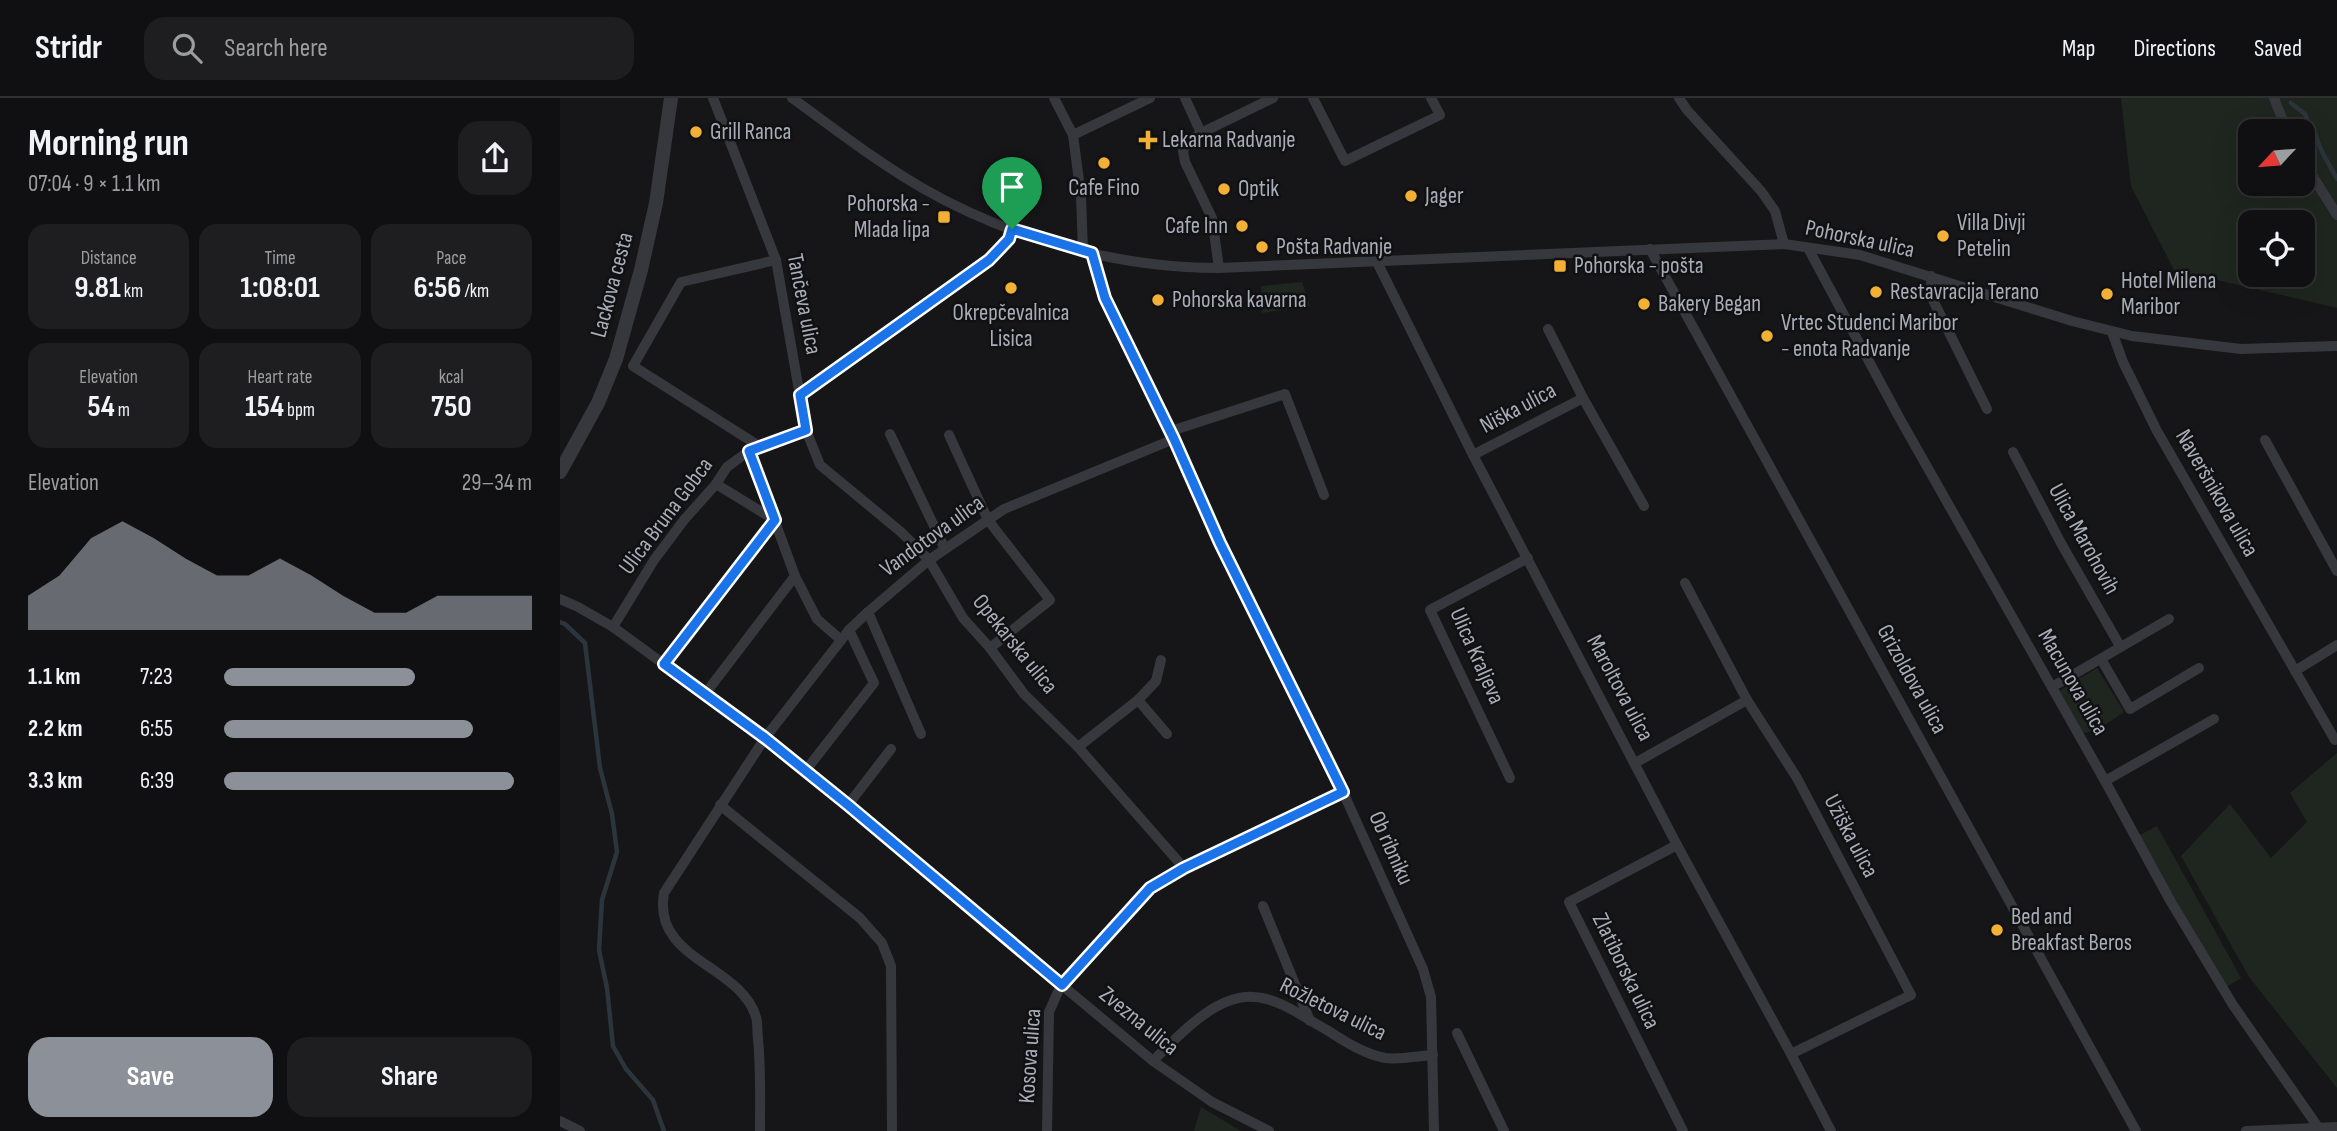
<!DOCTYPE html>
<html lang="en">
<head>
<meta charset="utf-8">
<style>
  body { margin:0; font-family:"Sofia Sans Condensed",sans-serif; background:#1e1e20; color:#f1f3f6; height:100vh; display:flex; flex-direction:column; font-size:26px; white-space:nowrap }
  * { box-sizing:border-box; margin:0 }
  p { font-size:23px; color:#9c9d9f }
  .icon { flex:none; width:38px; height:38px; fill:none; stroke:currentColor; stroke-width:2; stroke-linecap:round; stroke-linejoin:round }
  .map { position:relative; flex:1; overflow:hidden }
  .side { display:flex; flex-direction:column; background:#101012; width:560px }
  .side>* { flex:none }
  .needle { width:46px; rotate:244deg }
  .controls { position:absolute; left:1678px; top:21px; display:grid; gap:14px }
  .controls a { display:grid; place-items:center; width:77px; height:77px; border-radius:14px; background:#101012; box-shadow:0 7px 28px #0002,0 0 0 2px #303032; font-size:35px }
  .pin { position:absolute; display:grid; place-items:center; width:60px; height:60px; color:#fff; margin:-72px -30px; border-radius:50% 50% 50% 0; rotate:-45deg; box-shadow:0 0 7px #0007 }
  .pin .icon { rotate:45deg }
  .round { display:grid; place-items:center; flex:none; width:74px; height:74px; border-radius:21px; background:#1e1e20 }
  .head { display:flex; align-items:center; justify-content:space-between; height:119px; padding:0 28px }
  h1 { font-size:38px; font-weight:700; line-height:52px }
  .metrics { display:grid; grid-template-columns:repeat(3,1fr); gap:10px; height:119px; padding:7px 28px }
  .metrics div { display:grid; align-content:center; border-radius:18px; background:#1e1e20; text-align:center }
  .metrics b { font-size:30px; font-weight:700 }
  .metrics small { font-size:19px; font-weight:400 }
  .metrics p { font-size:19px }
  .chart { height:196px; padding:14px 28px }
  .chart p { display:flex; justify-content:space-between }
  .chart svg { width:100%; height:126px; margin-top:7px; fill:#8c9099; opacity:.7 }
  .button { display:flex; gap:14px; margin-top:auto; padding:14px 28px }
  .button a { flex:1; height:80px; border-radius:21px; background:#8c9099; color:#fff; font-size:28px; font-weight:700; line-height:80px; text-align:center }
  .button a+a { background:#1e1e20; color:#f1f3f6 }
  ul { padding:0 28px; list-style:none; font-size:23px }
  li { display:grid; grid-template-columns:112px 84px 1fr; align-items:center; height:52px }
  li i { height:18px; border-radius:9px; background:#8c9099 }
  header { display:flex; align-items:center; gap:42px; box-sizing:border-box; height:98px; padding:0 35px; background:#101012; border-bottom:2px solid #303032 }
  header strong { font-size:33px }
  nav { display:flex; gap:38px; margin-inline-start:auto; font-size:24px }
  .search { width:490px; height:63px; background:#1e1e20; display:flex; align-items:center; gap:18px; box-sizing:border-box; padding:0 24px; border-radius:21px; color:#9c9d9f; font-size:26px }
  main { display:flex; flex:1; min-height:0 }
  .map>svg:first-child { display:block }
</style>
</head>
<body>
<header>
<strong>Stridr</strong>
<div class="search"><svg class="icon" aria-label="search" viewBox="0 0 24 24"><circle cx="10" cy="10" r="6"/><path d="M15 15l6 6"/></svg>Search here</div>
<nav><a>Map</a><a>Directions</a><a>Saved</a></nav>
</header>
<main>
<section class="side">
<div class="head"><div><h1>Morning run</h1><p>07:04 · 9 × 1.1 km</p></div><a class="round"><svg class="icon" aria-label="share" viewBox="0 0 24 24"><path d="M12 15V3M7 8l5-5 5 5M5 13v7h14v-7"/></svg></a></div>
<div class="metrics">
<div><p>Distance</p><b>9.81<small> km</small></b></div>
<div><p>Time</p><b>1:08:01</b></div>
<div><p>Pace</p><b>6:56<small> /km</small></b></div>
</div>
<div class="metrics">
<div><p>Elevation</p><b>54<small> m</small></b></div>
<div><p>Heart rate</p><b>154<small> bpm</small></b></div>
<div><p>kcal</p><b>750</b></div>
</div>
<div class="chart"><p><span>Elevation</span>29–34 m</p>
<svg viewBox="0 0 160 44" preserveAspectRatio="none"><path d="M0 44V32L10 25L20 12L30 6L40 12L50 19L60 25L70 25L80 19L90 25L100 32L110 38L120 38L130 32L140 32L150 32L160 32V44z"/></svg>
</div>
<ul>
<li><b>1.1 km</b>7:23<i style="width:62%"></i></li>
<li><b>2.2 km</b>6:55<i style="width:81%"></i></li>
<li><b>3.3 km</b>6:39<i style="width:94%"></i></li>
</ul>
<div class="button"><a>Save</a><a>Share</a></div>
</section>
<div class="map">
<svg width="1777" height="1033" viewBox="0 0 1777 1033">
  <rect width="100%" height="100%" fill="#161618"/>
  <g fill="#1e261f" fill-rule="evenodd">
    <path d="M1561,0h216v210l-163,-38 -43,-84zM1690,33h53v53h-53zM1690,124h53v53h-53z"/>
    <polygon points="742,184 750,208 702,215 701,188"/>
    <polygon points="1537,570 1564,614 1539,631 1521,636 1496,595"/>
    <polygon points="1777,655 1777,990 1689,879 1621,758 1670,706 1711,760 1747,724 1730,695"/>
    <polygon points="1597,728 1681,880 1663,891 1578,738"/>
    <polygon points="641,1009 681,1033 634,1033"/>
  </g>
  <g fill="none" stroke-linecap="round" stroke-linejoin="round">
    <g stroke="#2c353c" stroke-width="4.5">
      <path d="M1731,5l14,11 5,12 4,3c4,19 14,33 23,50"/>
      <polyline points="0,524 5,526 25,545 40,670 52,716 57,754 42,802 39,852 47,890 53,948 66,971 93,1002 104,1033"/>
    </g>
    <g stroke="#37383d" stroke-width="10">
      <polyline points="153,0 216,162 246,332 260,367 341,434 369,462 403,520 430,550 464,596 518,649 624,770"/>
      <path d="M232,0c43,31 85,64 132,91 88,50 194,79 295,79l565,-24 76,11 212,66 60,15 109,13 96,-3"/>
      <polyline points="494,0 513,37 521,98 523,153"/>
      <polyline points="625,0 641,35"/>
      <polyline points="753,0 785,63 880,17 871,0"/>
      <polyline points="1119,0 1127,12 1201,93 1215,113 1224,146"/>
      <polyline points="1714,0 1727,33"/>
      <polyline points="513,37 590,0"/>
      <polyline points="1743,63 1777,117"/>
      <polyline points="1248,150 1340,321 1545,683 1611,804 1673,907 1758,1029"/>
      <polyline points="1090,151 1576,1033"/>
      <polyline points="532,155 545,200 614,341 660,445 783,694 863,871 871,899 874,1033"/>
      <polyline points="817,164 913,357 1117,747 1231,956 1271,1033"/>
      <polyline points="659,170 652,120 625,64 623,53 627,45 641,35 713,0"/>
      <polyline points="1371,178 1372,200 1427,311"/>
      <polyline points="988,231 1023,300 1084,408"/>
      <polyline points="1552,234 1563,264 1597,333 1775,642"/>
      <polyline points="240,297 429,162 449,141 452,131"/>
      <polyline points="611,333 725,296 764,397"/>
      <polyline points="330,336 385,451"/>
      <polyline points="389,337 428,422 490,502 430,550"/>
      <polyline points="1705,342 1777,473"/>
      <polyline points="199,348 73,268 121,184 216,162"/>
      <polyline points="189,353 235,478 257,521 281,542"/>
      <polyline points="1453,354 1502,447 1560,548"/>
      <polyline points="913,357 1023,300"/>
      <polyline points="1125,485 1187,602 1237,680 1351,897 1231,956"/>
      <polyline points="0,501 18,509 53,529 205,640 593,963 652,1004 709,1033"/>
      <polyline points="308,514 361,636"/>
      <polyline points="53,529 94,462 124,422 156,386 167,369 189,353 246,332"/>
      <polyline points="1541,561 1570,611 1639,570"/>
      <polyline points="104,566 215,422 156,386"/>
      <polyline points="1735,573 1777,547"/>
      <polyline points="1492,589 1609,521"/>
      <polyline points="145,596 235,478"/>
      <polyline points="578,602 607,636"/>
      <polyline points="518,649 578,602 596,583 601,562"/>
      <polyline points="1075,665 1187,602"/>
      <polyline points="246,672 314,585 289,532"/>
      <polyline points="950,680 870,512 968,460"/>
      <polyline points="1545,683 1654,621"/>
      <polyline points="160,707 300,820 322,845 331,868 332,1033"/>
      <polyline points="288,707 331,651"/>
      <polyline points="1117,747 1009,804 1123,1033"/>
      <polyline points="703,808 750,923"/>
      <polyline points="897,935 944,1033"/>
      <path d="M593,963c25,-25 63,-67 101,-64 25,1 51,21 73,33 17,11 37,24 58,28 14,2 33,-2 48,-3"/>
      <polyline points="0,1023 20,1033"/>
      <path d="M200,1033c0,-31 1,-62 -2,-92 -1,-7 0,-16 -2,-22 -16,-53 -104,-57 -92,-124l101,-155 84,-108 19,-18 61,-52 75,-51 170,-70"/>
      <polyline points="487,1033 489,914 501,887 590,790 624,770 783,694"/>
      <polyline points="1686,1033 1777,1029"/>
    </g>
    <polyline stroke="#37383d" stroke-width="14" points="0,374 38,305 56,261 81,172 96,105 111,0"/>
  </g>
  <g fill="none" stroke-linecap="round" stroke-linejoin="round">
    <g stroke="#fff" stroke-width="14">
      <polygon id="route" points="452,131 532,155 545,200 614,341 660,445 783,694 624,770 590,790 502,887 288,707 205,640 104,566 215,422 189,353 246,332 240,297 429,162 449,141"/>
    </g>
    <use href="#route" stroke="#1a73e8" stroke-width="9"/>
  </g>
  <g fill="#f2b134" stroke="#111113" stroke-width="2.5">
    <circle cx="136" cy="34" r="7"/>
    <path d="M584.5 31.5h7v7h7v7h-7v7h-7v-7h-7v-7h7z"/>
    <circle cx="544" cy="65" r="7"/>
    <circle cx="664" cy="91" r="7"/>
    <circle cx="851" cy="98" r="7"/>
    <rect x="377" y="112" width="14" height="14" rx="3.5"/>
    <circle cx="682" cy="128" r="7"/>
    <circle cx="1383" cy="138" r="7"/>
    <circle cx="702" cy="149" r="7"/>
    <rect x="993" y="161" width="14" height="14" rx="3.5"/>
    <circle cx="451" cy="190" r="7"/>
    <circle cx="1316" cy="194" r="7"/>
    <circle cx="1547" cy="196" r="7"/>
    <circle cx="598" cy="202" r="7"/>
    <circle cx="1084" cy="206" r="7"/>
    <circle cx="1207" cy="238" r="7"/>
    <circle cx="1437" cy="832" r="7"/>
  </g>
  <g text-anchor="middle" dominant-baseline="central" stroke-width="5" stroke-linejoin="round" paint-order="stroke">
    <g font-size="23" fill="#a8adb8" stroke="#111113" text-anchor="start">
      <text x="150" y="34">Grill Ranca</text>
      <text x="602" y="42">Lekarna Radvanje</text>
      <text x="544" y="90" text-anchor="middle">Cafe Fino</text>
      <text x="678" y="91">Optik</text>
      <text x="865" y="98">Jager</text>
      <text x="370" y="106" text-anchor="end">Pohorska -<tspan x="370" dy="26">Mlada lipa</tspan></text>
      <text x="1397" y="125">Villa Divji<tspan x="1397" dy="26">Petelin</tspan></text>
      <text x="668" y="128" text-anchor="end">Cafe Inn</text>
      <text x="716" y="149">Pošta Radvanje</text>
      <text x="1014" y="168">Pohorska - pošta</text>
      <text x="1561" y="183">Hotel Milena<tspan x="1561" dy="26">Maribor</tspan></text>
      <text x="1330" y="194">Restavracija Terano</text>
      <text x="612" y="202">Pohorska kavarna</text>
      <text x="1098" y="206">Bakery Began</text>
      <text x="451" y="215" text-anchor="middle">Okrepčevalnica<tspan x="451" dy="26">Lisica</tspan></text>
      <text x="1221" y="225">Vrtec Studenci Maribor<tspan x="1221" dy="26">- enota Radvanje</tspan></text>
      <text x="1451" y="819">Bed and<tspan x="1451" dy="26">Breakfast Beros</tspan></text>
    </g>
    <g font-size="23" fill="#a8adb8" stroke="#111113">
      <text transform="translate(1300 141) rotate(12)">Pohorska ulica</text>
      <text transform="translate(52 187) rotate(-75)">Lackova cesta</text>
      <text transform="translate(244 206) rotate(79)">Tančeva ulica</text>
      <text transform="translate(958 310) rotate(-28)">Niška ulica</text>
      <text transform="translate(1657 395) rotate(60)">Naveršnikova ulica</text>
      <text transform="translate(106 418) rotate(-53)">Ulica Bruna Gobca</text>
      <text transform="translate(372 438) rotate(-36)">Vandotova ulica</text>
      <text transform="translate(1524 441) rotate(61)">Ulica Marohovih</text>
      <text transform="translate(455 546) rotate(51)">Opekarska ulica</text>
      <text transform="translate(917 558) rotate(66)">Ulica Kraljeva</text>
      <text transform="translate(1352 581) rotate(61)">Grizoldova ulica</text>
      <text transform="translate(1513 584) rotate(60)">Macunova ulica</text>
      <text transform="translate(1060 590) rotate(62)">Maroltova ulica</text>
      <text transform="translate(1291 738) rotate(62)">Užiška ulica</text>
      <text transform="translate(831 750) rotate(66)">Ob ribniku</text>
      <text transform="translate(1066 873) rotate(64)">Zlatiborska ulica</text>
      <text transform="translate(773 911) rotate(26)">Rožletova ulica</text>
      <text transform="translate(579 923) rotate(39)">Zvezna ulica</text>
      <text transform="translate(470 958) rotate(-86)">Kosova ulica</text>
    </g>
  </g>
</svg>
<div class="controls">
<a><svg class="needle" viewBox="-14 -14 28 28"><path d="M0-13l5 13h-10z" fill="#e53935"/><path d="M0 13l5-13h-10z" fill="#9c9d9f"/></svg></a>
<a><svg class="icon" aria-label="locate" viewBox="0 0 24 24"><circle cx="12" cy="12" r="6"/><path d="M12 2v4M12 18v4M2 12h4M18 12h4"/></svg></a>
</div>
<div class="pin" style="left:452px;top:131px;background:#1e9e55"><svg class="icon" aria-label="arrive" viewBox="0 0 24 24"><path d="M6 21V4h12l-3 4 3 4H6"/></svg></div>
</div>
</main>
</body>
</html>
